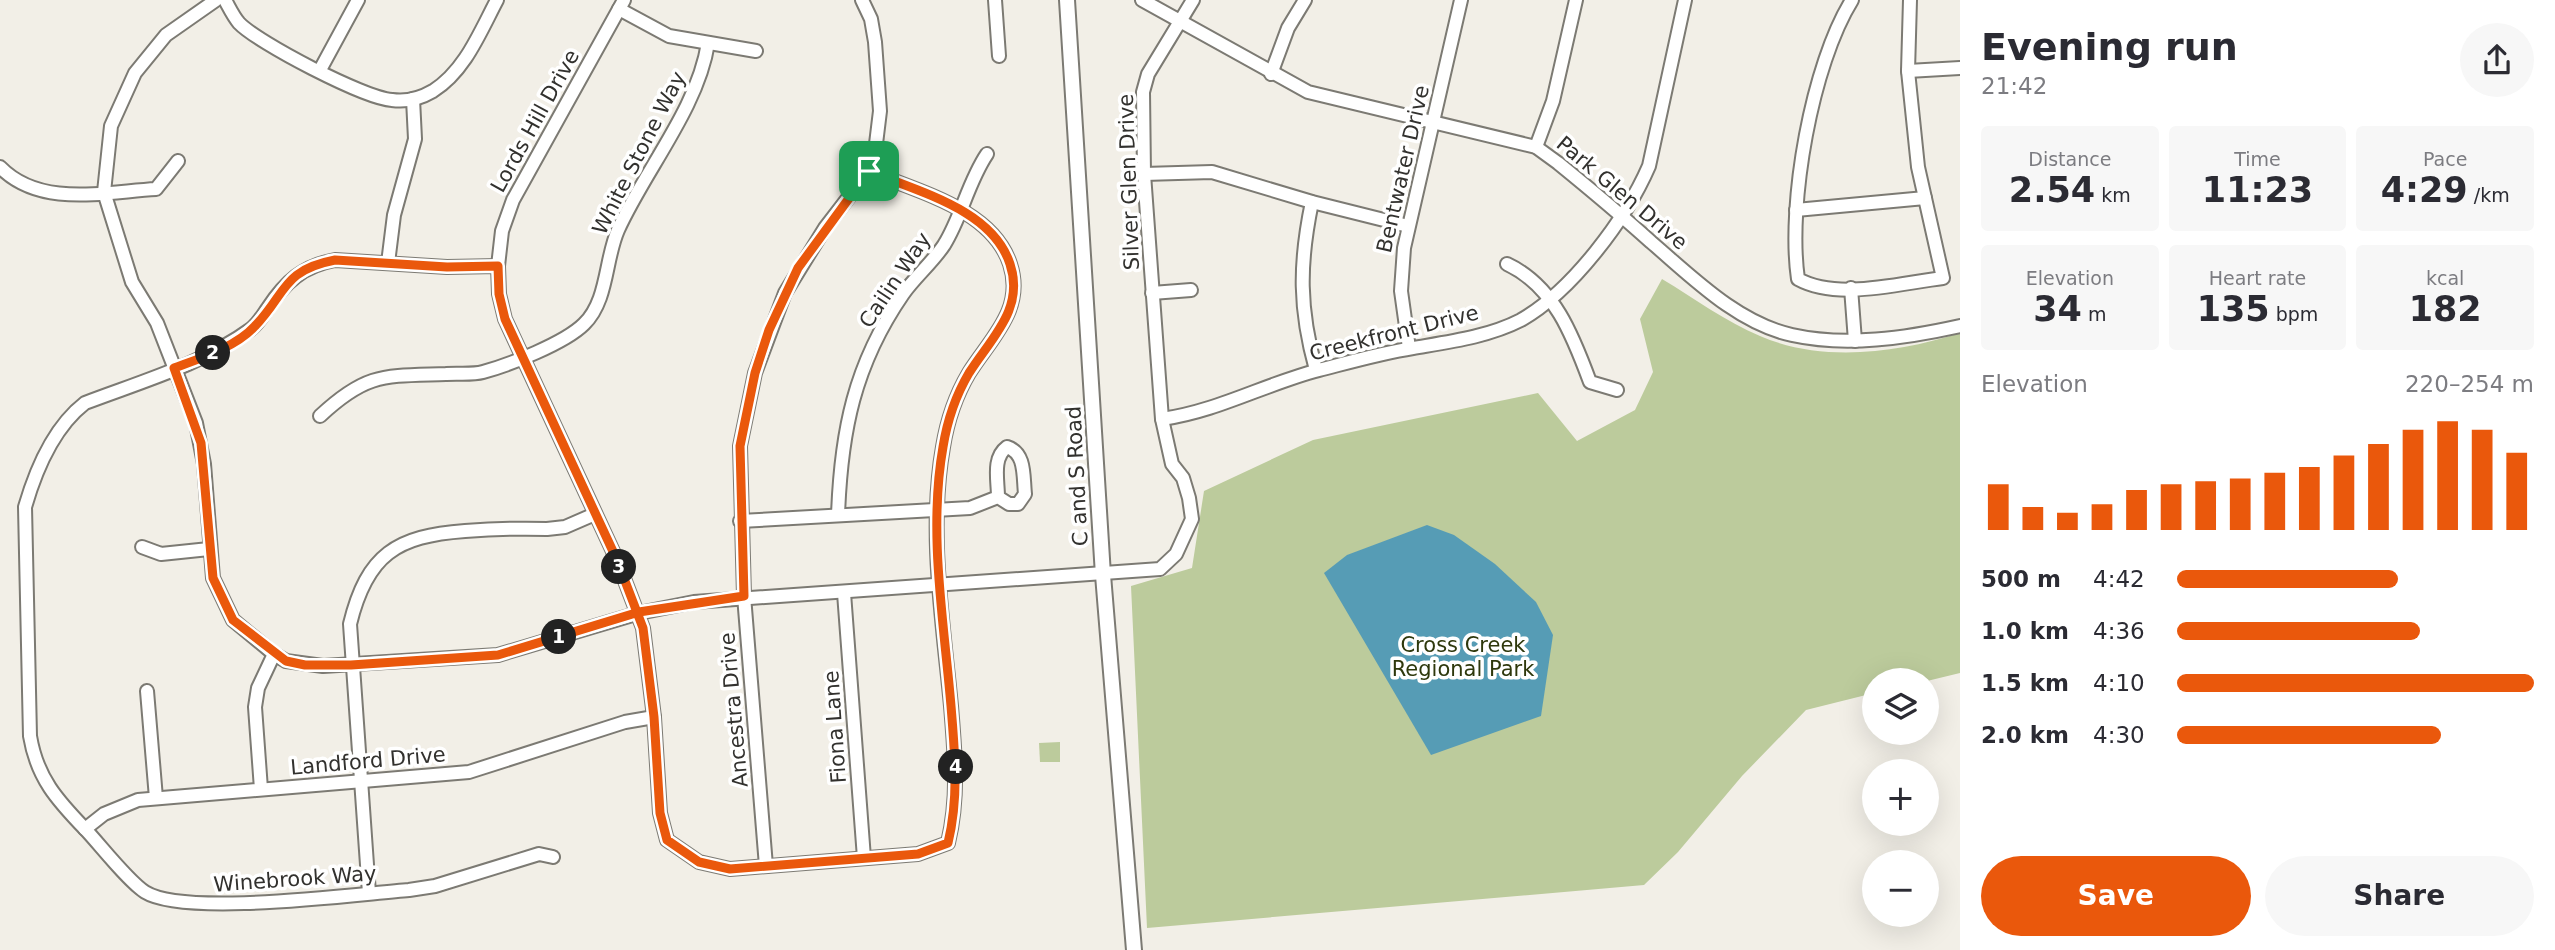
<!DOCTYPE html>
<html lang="en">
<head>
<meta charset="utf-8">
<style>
  body { margin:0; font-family:"DejaVu Sans",sans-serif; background:#f7f7f7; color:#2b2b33; height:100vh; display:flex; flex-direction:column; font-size:26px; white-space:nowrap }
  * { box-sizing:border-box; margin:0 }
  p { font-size:23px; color:#7c7c81 }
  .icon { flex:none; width:38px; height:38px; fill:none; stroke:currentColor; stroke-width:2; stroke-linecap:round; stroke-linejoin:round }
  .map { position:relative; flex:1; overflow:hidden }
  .side { display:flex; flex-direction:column; background:#fff; width:595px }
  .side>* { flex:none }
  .controls { position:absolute; left:1862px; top:668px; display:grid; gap:14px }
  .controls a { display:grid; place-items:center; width:77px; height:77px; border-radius:50%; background:#fff; box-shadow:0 7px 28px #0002; font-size:35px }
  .pin { position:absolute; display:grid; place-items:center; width:60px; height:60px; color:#fff; margin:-30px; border-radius:14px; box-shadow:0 4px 10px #0006 }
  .km { position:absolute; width:35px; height:35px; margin:-18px; border-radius:50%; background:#222; color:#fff; font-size:19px; line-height:35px; text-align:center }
  .round { display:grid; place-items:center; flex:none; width:74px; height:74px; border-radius:37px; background:#f7f7f7 }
  .summary { display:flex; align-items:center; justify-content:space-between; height:119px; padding:0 21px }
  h1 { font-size:38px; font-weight:700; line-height:52px }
  .stats { display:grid; grid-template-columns:repeat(3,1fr); gap:10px; height:119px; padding:7px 21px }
  .stats div { display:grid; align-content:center; border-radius:7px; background:#f7f7f7; text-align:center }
  .stats b { font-size:35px; font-weight:700 }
  .stats small { font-size:19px; font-weight:400 }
  .stats p { font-size:19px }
  .chart { height:196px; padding:14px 21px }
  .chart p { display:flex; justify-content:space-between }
  .chart svg { width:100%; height:126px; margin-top:7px; stroke:#ea580c; stroke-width:6 }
  .button { display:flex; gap:14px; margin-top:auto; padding:14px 21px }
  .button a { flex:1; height:80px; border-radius:42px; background:#ea580c; color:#fff; font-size:28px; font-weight:700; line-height:80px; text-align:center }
  .button a+a { background:#f7f7f7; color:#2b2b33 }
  ul { padding:0 21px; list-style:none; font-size:23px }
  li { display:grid; grid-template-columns:112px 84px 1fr; align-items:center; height:52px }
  li i { height:18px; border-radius:9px; background:#ea580c }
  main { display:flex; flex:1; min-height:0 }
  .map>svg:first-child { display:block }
</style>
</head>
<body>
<main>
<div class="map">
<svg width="1960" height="950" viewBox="0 0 1960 950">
  <rect width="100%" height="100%" fill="#f2efe7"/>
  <g fill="#bccb9c">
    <path d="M1662,279c32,19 64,43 98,57 62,27 137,17 200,-3v340l-33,8h-53v12l-68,17 -64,66 -64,76 -34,33 -497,43 -16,-342 61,-18 12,-77 109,-51 225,-47 39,48 58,-31 18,-38 -13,-53z"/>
    <polygon points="1060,742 1060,762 1040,762 1039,743"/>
  </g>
  <polygon fill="#569cb5" points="1427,525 1454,535 1495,564 1536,602 1553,635 1541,716 1431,755 1324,573 1347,555"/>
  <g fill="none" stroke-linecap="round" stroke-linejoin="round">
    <g stroke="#7c7a73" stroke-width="16">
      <g id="minor">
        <polyline points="216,0 166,35 135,73 111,126 104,192 132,282 157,323 196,423 204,464 213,578 233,620 274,654 286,661 323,666 498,655 639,613 694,602 1160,569 1176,554 1192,519 1189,498 1183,478 1172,464 1162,419 1144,174 1143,92 1148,74 1193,0"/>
        <path d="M225,0c4,7 8,16 14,23 19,20 125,75 153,77 14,2 29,-2 41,-9 32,-20 47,-59 64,-91"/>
        <polyline points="995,0 999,56"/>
        <path d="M1142,0l166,92 228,55 22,16c32,26 63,52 93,79 41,35 86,81 141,93 54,12 114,3 168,-9"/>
        <path d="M1852,0c-40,64 -65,204 -54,279 40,22 102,4 145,-1l-25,-111 -10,-96 2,-71"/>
        <polyline points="619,9 669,36 756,51"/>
        <polyline points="320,70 358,0"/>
        <polyline points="1908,71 1960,68"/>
        <polyline points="1271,74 1288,28 1305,0"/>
        <polyline points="1536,147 1553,101 1576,0"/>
        <path d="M0,167c40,41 104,25 156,22l22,-28"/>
        <polyline points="1144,174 1212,172 1312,202 1408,226"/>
        <path d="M1312,202c-13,62 -13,107 4,168"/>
        <polyline points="1796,210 1925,198"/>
        <polyline points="388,263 394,215 415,139 413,99"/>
        <path d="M1507,264c47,22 66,72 83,118l27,8"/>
        <polyline points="498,266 502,231 513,200 624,0"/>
        <polyline points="1851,288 1855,341"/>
        <polyline points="1152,293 1191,290"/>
        <polyline points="1409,348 1401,291 1404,248 1461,0"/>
        <path d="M320,416c47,-44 65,-40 126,-42 12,-1 26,1 37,-2 26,-7 82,-29 101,-48 24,-23 21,-65 34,-94 27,-60 80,-122 90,-187"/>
        <path d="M1162,419c56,-8 103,-35 157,-49 31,-8 62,-17 94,-22 35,-6 75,-11 108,-28 51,-29 105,-101 128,-154l36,-166"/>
        <path d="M838,515c3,-83 16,-150 65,-221 12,-17 29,-31 41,-49 18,-29 24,-63 43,-91"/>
        <path d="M740,521l230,-13 28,-11 11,7h9l7,-10c-2,-18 1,-41 -18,-47 -15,11 -9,33 -9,50"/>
        <polyline points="142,547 161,554 209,549"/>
        <polyline points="844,593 864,858"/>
        <polyline points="147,691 156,798"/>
        <polyline points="261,789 255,707 258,688 274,654"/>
        <polyline points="85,829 104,814 138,800 469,772 625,722 654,717"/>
        <path d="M553,857l-14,-3 -104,32 -26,4c-53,4 -224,27 -264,2 -17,-11 -44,-46 -59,-62 -29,-30 -49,-52 -56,-94l-5,-229c11,-38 29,-80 60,-104 55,-21 118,-39 166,-74 7,-5 12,-14 17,-21 17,-26 35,-42 67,-48l112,7 51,-1 1,28 6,25 112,241 26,68 11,89 6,96 7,27 32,22 31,7 188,-15 30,-11c11,-46 7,-89 3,-137 -8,-84 -23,-174 -8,-259 4,-25 13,-52 26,-74 22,-35 56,-64 41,-109 -18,-55 -92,-72 -141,-93"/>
        <polyline points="766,866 744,596 740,446 755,373 785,293 825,228 869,171 875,152 880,111 875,42 871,19 862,0"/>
        <path d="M369,893l-19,-269c17,-70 47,-88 115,-93 28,-2 54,-3 82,-2l18,-2 30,-13"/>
      </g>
    </g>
    <g stroke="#7c7a73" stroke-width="18">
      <polyline id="major" points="1067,0 1103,575 1134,950"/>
    </g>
    <use href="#minor" stroke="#fff" stroke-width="12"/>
    <use href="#major" stroke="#fff" stroke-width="14"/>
  </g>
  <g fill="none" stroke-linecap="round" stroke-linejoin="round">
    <g stroke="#fff" stroke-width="14">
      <path id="route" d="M869,171l-71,97 -29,62 -14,43 -15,73 4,150 -105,16 -141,43 -147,10h-46l-19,-4 -53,-41 -20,-42 -12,-135 -27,-75c27,-10 62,-21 81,-42 31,-32 27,-56 80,-66l112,7 51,-1 1,28 6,25 112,241 26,68 11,89 6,96 7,27 32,22 31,7 188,-15 30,-11c11,-46 7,-89 3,-137 -7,-84 -23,-174 -8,-259 4,-25 13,-52 26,-74 22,-35 56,-64 41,-109 -18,-55 -92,-72 -141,-93"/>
    </g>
    <use href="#route" stroke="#ea580c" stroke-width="9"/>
  </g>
  <g text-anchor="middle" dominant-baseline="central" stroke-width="7" stroke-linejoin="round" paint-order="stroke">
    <g font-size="21" fill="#32312e" stroke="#fff">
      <text transform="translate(535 121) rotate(-61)">Lords Hill Drive</text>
      <text transform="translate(639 153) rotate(-63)">White Stone Way</text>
      <text transform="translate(1403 169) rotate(-77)">Bentwater Drive</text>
      <text transform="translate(1129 182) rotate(-92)">Silver Glen Drive</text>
      <text transform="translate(1622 193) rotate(40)">Park Glen Drive</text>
      <text transform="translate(895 280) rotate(-56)">Cailin Way</text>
      <text transform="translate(1394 333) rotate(-14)">Creekfront Drive</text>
      <text transform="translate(1077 476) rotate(-93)">C and S Road</text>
      <text transform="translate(734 710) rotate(-95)">Ancestra Drive</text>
      <text transform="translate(835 727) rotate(-94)">Fiona Lane</text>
      <text transform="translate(368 761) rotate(-5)">Landford Drive</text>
      <text transform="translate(295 879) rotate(-4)">Winebrook Way</text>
    </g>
    <g font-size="21" fill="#2e380c" stroke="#fff">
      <text x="1463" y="645">Cross Creek<tspan x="1463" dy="24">Regional Park</tspan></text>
    </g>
  </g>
</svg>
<div class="controls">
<a><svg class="icon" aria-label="layers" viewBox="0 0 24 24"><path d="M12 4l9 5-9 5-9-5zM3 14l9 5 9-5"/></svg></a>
<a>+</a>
<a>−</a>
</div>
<div class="pin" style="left:869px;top:171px;background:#1e9e55"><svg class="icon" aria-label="arrive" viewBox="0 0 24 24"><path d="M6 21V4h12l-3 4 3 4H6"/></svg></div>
<b class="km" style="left:559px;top:637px">1</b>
<b class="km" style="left:213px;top:353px">2</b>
<b class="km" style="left:619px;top:567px">3</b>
<b class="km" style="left:956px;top:767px">4</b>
</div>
<section class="side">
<div class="summary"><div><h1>Evening run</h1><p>21:42</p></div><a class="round"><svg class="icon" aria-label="share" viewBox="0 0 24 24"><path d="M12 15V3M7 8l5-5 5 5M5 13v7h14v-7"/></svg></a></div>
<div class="stats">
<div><p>Distance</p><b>2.54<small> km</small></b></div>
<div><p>Time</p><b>11:23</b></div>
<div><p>Pace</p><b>4:29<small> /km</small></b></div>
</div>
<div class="stats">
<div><p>Elevation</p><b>34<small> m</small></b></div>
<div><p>Heart rate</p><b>135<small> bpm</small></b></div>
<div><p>kcal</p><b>182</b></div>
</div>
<div class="chart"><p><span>Elevation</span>220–254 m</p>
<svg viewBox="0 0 160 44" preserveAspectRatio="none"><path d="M5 44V28M15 44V36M25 44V38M35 44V35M45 44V30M55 44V28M65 44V27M75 44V26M85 44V24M95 44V22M105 44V18M115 44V14M125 44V9M135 44V6M145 44V9M155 44V17"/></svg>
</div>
<ul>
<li><b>500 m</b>4:42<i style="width:62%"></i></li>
<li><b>1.0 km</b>4:36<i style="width:68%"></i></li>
<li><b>1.5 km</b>4:10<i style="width:100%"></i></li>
<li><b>2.0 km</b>4:30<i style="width:74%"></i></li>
</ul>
<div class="button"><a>Save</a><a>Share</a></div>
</section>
</main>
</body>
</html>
